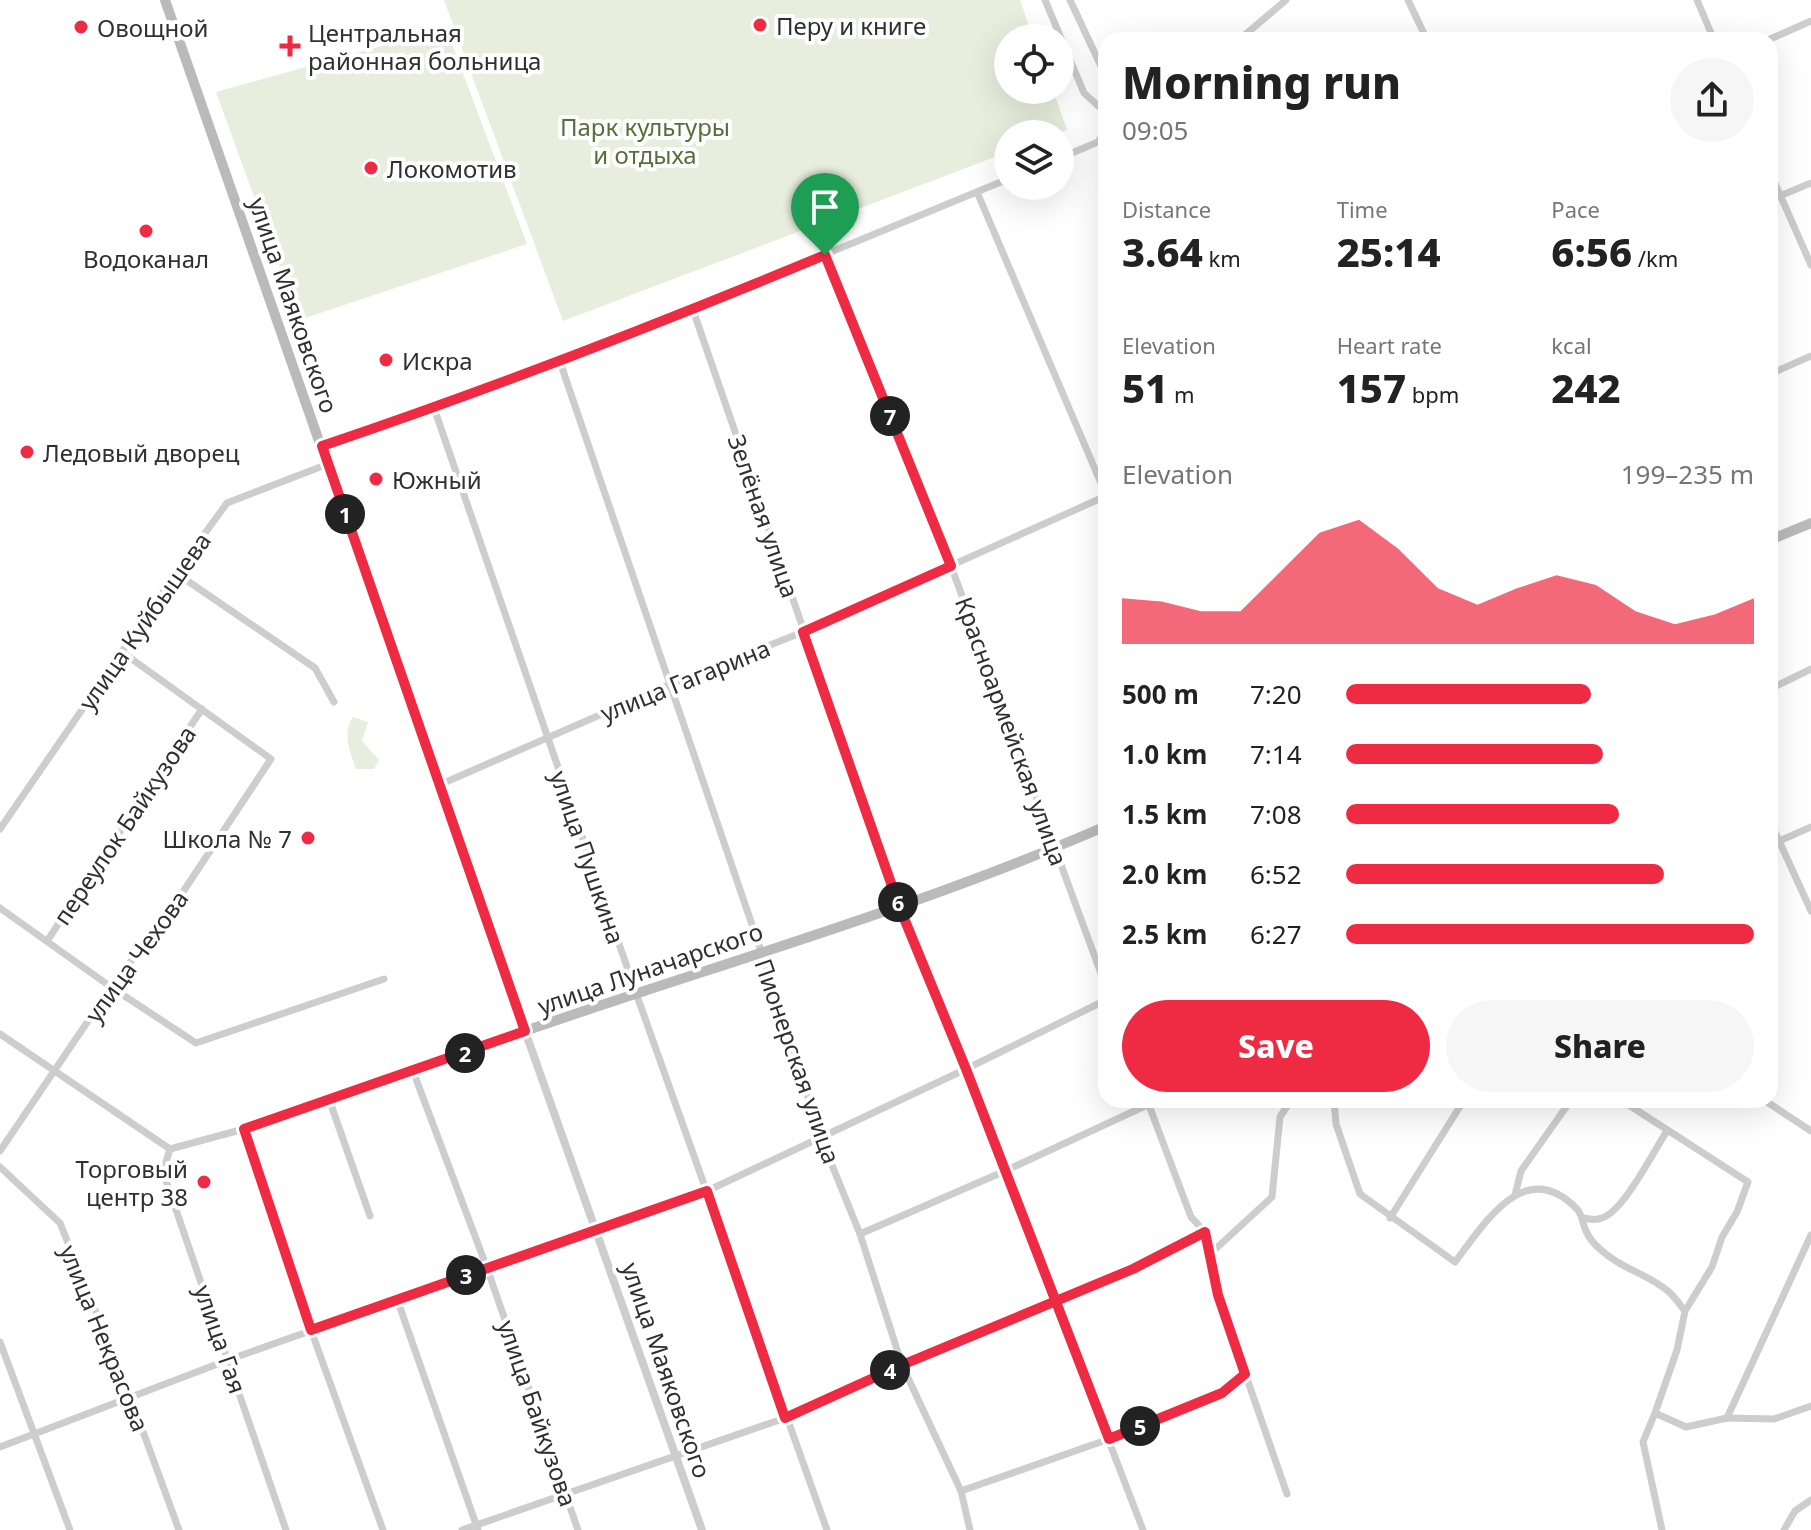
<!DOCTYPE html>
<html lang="en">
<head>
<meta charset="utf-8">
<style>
  body { margin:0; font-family:"Noto Sans",sans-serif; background:#f6f6f6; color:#222; height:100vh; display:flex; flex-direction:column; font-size:30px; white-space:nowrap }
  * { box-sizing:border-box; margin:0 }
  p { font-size:26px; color:#767676 }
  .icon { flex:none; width:44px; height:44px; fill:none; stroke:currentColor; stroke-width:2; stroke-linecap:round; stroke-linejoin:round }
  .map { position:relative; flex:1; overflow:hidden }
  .side { position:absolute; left:1098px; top:32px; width:680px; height:1076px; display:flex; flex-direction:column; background:#fff; border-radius:24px; box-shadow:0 8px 32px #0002 }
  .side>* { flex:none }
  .buttons { position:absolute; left:994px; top:24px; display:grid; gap:16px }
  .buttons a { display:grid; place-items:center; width:80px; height:80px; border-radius:50%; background:#fff; box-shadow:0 8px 32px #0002; font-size:40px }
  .pin { position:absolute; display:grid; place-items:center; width:68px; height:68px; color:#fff; margin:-82px -34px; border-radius:50% 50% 50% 0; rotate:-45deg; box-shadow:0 0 8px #0007 }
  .pin .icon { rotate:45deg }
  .km { position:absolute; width:40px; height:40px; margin:-20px; border-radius:50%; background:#222; color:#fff; font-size:22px; line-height:40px; text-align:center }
  .round { display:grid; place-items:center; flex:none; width:84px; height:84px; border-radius:42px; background:#f6f6f6 }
  .head { display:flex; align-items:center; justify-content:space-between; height:136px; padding:0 24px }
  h1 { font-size:44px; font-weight:800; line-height:60px }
  .metrics { display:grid; grid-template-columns:repeat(3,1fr); gap:12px; height:136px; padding:8px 24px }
  .metrics div { display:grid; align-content:center }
  .metrics b { font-size:40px; font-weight:800 }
  .metrics small { font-size:22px; font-weight:400 }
  .metrics p { font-size:22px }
  .chart { height:224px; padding:16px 24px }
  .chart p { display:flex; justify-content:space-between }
  .chart svg { width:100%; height:144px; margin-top:8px; fill:#ef2a43; opacity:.7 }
  .action { display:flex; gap:16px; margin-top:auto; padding:16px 24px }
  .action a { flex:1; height:92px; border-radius:48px; background:#ef2a43; color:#fff; font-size:32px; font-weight:800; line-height:92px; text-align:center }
  .action a+a { background:#f6f6f6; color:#222 }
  ul { padding:0 24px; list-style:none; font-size:26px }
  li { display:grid; grid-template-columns:128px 96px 1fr; align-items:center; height:60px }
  li i { height:20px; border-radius:10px; background:#ef2a43 }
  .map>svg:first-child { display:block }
</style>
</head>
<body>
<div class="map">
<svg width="1811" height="1530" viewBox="0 0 1811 1530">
  <rect width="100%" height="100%" fill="#fff"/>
  <g fill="#e7eedd">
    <polygon points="444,0 1020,0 1033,38 1008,38 1008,90 1053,90 1067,130 1056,134 1008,134 1008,152 563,321"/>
    <polygon points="446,28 527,244 299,320 216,92"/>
    <path d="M353,717l15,5 -6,19 17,19 -5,9h-18c-6,-17 -14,-36 -3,-52z"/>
  </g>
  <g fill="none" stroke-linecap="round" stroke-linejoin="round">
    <g stroke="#cdcdcd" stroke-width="7">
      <polyline points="1045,0 1084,93 1106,113"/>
      <polyline points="1070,0 1106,77"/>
      <polyline points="1408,0 1427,40"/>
      <polyline points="1697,0 1714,40"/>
      <polyline points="1239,40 1286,0"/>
      <polyline points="1768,40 1811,21"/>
      <polyline points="1060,158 1098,142 1106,129"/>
      <polyline points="1770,172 1811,265"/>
      <polyline points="977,192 1106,495"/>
      <polyline points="1770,200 1811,183"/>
      <polyline points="825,255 951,566 1106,987"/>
      <polyline points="693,310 899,906 966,1069 1143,1530"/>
      <polyline points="559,359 761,951 821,1138 860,1234 902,1365 961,1491 970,1530"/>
      <polyline points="1770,374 1811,356"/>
      <polyline points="434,408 636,993 827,1530"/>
      <path d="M322,446c232,-79 459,-173 686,-267"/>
      <polyline points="176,573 315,668 334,702"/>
      <polyline points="1770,689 1811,669"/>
      <polyline points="439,785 671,684 803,632 1106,496"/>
      <polyline points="1770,821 1811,911"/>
      <polyline points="0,829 176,573 227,503 328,464"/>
      <polyline points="1770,845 1811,827"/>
      <polyline points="0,908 111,987 196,1043 384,979"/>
      <polyline points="47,941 202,709"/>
      <polyline points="0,1034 170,1149 244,1129 525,1031"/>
      <polyline points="413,1071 487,1268 578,1530"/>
      <polyline points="329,1099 370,1216"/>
      <polyline points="1147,1100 1191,1217 1205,1232 1218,1295 1287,1494"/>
      <path d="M1334,1100l2,24 24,70 95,68c30,-39 70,-107 122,-53 6,7 5,14 9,22 3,7 9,14 15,19 20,19 48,24 68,42 6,5 11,13 16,19"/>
      <polyline points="1621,1100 1748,1182 1737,1212 1722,1237 1712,1267 1685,1311 1677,1350 1655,1413"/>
      <polyline points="1764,1100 1811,1131"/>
      <polyline points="244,1129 311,1330 383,1530"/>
      <polyline points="170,1149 163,1172 286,1530"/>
      <polyline points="0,1151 111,987 175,904 271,759 122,652"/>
      <polyline points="0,1167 60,1223 130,1396 179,1530"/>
      <polyline points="1515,1195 1521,1171 1571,1100"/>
      <polyline points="1390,1218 1464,1100"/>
      <path d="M1583,1218c6,1 12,3 19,0 22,-7 51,-66 65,-87"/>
      <polyline points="860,1234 1005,1171 1158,1100"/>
      <polyline points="1210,1254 1272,1197 1280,1117 1291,1100"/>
      <polyline points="397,1299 478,1530"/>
      <polyline points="0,1342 70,1530"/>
      <polyline points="1727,1418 1811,1235"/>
      <polyline points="0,1447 228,1360 707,1191 966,1069 1106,1000"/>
      <polyline points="961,1491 1109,1439 1222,1393 1245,1374"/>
      <polyline points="462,1530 785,1418 902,1365 1133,1269 1205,1232"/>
      <polyline points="1662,1530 1643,1442 1655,1413 1686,1427 1727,1418 1774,1419 1811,1406"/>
      <polyline points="1784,1530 1795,1511 1811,1500"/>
    </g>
    <polyline stroke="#cdcdcd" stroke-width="8" points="525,1031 702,1530"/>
    <g stroke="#bababa" stroke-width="10">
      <path d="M165,0l360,1031c194,-67 393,-123 581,-205"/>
      <polyline points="1770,540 1811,523"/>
    </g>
  </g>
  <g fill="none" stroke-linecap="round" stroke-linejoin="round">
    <g stroke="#fff" stroke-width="16">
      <path id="route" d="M825,255c-166,69 -334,134 -503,191l203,585 -281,98 67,201 396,-139 78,227 117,-53 231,-96 72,-37 13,63 27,79 -23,19 -113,46 -143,-370 -67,-163 -96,-274 148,-66 -126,-311"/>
    </g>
    <use href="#route" stroke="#ef2a43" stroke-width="10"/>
  </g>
  <g fill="#ef2a43" stroke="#fff" stroke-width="3">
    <circle cx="760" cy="25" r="8"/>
    <circle cx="81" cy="27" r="8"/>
    <path d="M286 34h8v8h8v8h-8v8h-8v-8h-8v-8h8z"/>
    <circle cx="371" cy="168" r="8"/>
    <circle cx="146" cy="231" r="8"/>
    <circle cx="386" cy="360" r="8"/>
    <circle cx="27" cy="452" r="8"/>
    <circle cx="376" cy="479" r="8"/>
    <circle cx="308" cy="838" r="8"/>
    <circle cx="204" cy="1182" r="8"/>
  </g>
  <g text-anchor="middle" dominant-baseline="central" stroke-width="8" stroke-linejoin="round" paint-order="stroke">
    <g font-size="24" fill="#303030" stroke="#fff" text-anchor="start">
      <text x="776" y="25">Перу и книге</text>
      <text x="97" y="27">Овощной</text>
      <text x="308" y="32">Центральная<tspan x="308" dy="28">районная больница</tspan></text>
      <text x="387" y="168">Локомотив</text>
      <text x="146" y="258" text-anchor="middle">Водоканал</text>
      <text x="402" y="360">Искра</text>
      <text x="43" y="452">Ледовый дворец</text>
      <text x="392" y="479">Южный</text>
      <text x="292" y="838" text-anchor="end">Школа № 7</text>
      <text x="188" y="1168" text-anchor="end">Торговый<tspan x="188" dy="28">центр 38</tspan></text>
    </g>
    <g font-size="24" fill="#566f3a" stroke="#fff">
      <text x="645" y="126">Парк культуры<tspan x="645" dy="28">и отдыха</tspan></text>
    </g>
    <g font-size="24" fill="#303030" stroke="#fff">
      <text transform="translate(294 305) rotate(71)">улица Маяковского</text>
      <text transform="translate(764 516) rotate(71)">Зелёная улица</text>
      <text transform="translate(144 621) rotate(-55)">улица Куйбышева</text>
      <text transform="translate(685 680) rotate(-22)">улица Гагарина</text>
      <text transform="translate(1012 731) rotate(70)">Красноармейская улица</text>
      <text transform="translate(124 825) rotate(-56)">переулок Байкузова</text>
      <text transform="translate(588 857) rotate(71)">улица Пушкина</text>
      <text transform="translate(136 956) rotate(-54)">улица Чехова</text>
      <text transform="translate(650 968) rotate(-19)">улица Луначарского</text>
      <text transform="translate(798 1061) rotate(71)">Пионерская улица</text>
      <text transform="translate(105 1338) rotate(68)">улица Некрасова</text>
      <text transform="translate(221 1339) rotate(71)">улица Гая</text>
      <text transform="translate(667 1370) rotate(71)">улица Маяковского</text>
      <text transform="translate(538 1413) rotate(71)">улица Байкузова</text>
    </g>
  </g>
</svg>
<div class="buttons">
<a><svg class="icon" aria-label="locate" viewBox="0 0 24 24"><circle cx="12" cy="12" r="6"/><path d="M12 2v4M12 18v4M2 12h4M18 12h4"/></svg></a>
<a><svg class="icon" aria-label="layers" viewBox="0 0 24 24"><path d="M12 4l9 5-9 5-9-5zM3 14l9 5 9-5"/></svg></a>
</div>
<div class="pin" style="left:825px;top:255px;background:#1e9e55"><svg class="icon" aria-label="arrive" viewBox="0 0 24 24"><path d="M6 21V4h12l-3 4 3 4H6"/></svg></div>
<b class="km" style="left:345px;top:514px">1</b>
<b class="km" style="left:465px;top:1053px">2</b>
<b class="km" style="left:466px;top:1275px">3</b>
<b class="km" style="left:890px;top:1370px">4</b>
<b class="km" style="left:1140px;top:1426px">5</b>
<b class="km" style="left:898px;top:902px">6</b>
<b class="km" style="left:890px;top:416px">7</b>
<section class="side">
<div class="head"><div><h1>Morning run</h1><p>09:05</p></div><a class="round"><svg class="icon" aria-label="share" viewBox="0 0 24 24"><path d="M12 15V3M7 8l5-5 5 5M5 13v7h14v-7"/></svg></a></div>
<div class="metrics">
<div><p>Distance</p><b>3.64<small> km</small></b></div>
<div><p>Time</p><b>25:14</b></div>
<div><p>Pace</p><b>6:56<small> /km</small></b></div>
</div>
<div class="metrics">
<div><p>Elevation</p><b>51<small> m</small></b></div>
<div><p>Heart rate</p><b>157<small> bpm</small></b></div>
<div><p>kcal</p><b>242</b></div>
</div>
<div class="chart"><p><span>Elevation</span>199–235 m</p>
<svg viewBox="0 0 160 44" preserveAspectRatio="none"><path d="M0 44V30L10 31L20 34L30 34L40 22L50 10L60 6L70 15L80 27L90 32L100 27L110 23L120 26L130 34L140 38L150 35L160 30V44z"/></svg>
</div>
<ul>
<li><b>500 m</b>7:20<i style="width:60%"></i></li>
<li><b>1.0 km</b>7:14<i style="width:63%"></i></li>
<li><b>1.5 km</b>7:08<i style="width:67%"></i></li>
<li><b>2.0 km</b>6:52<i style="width:78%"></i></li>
<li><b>2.5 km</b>6:27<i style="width:100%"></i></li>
</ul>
<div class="action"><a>Save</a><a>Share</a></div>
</section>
</div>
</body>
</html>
